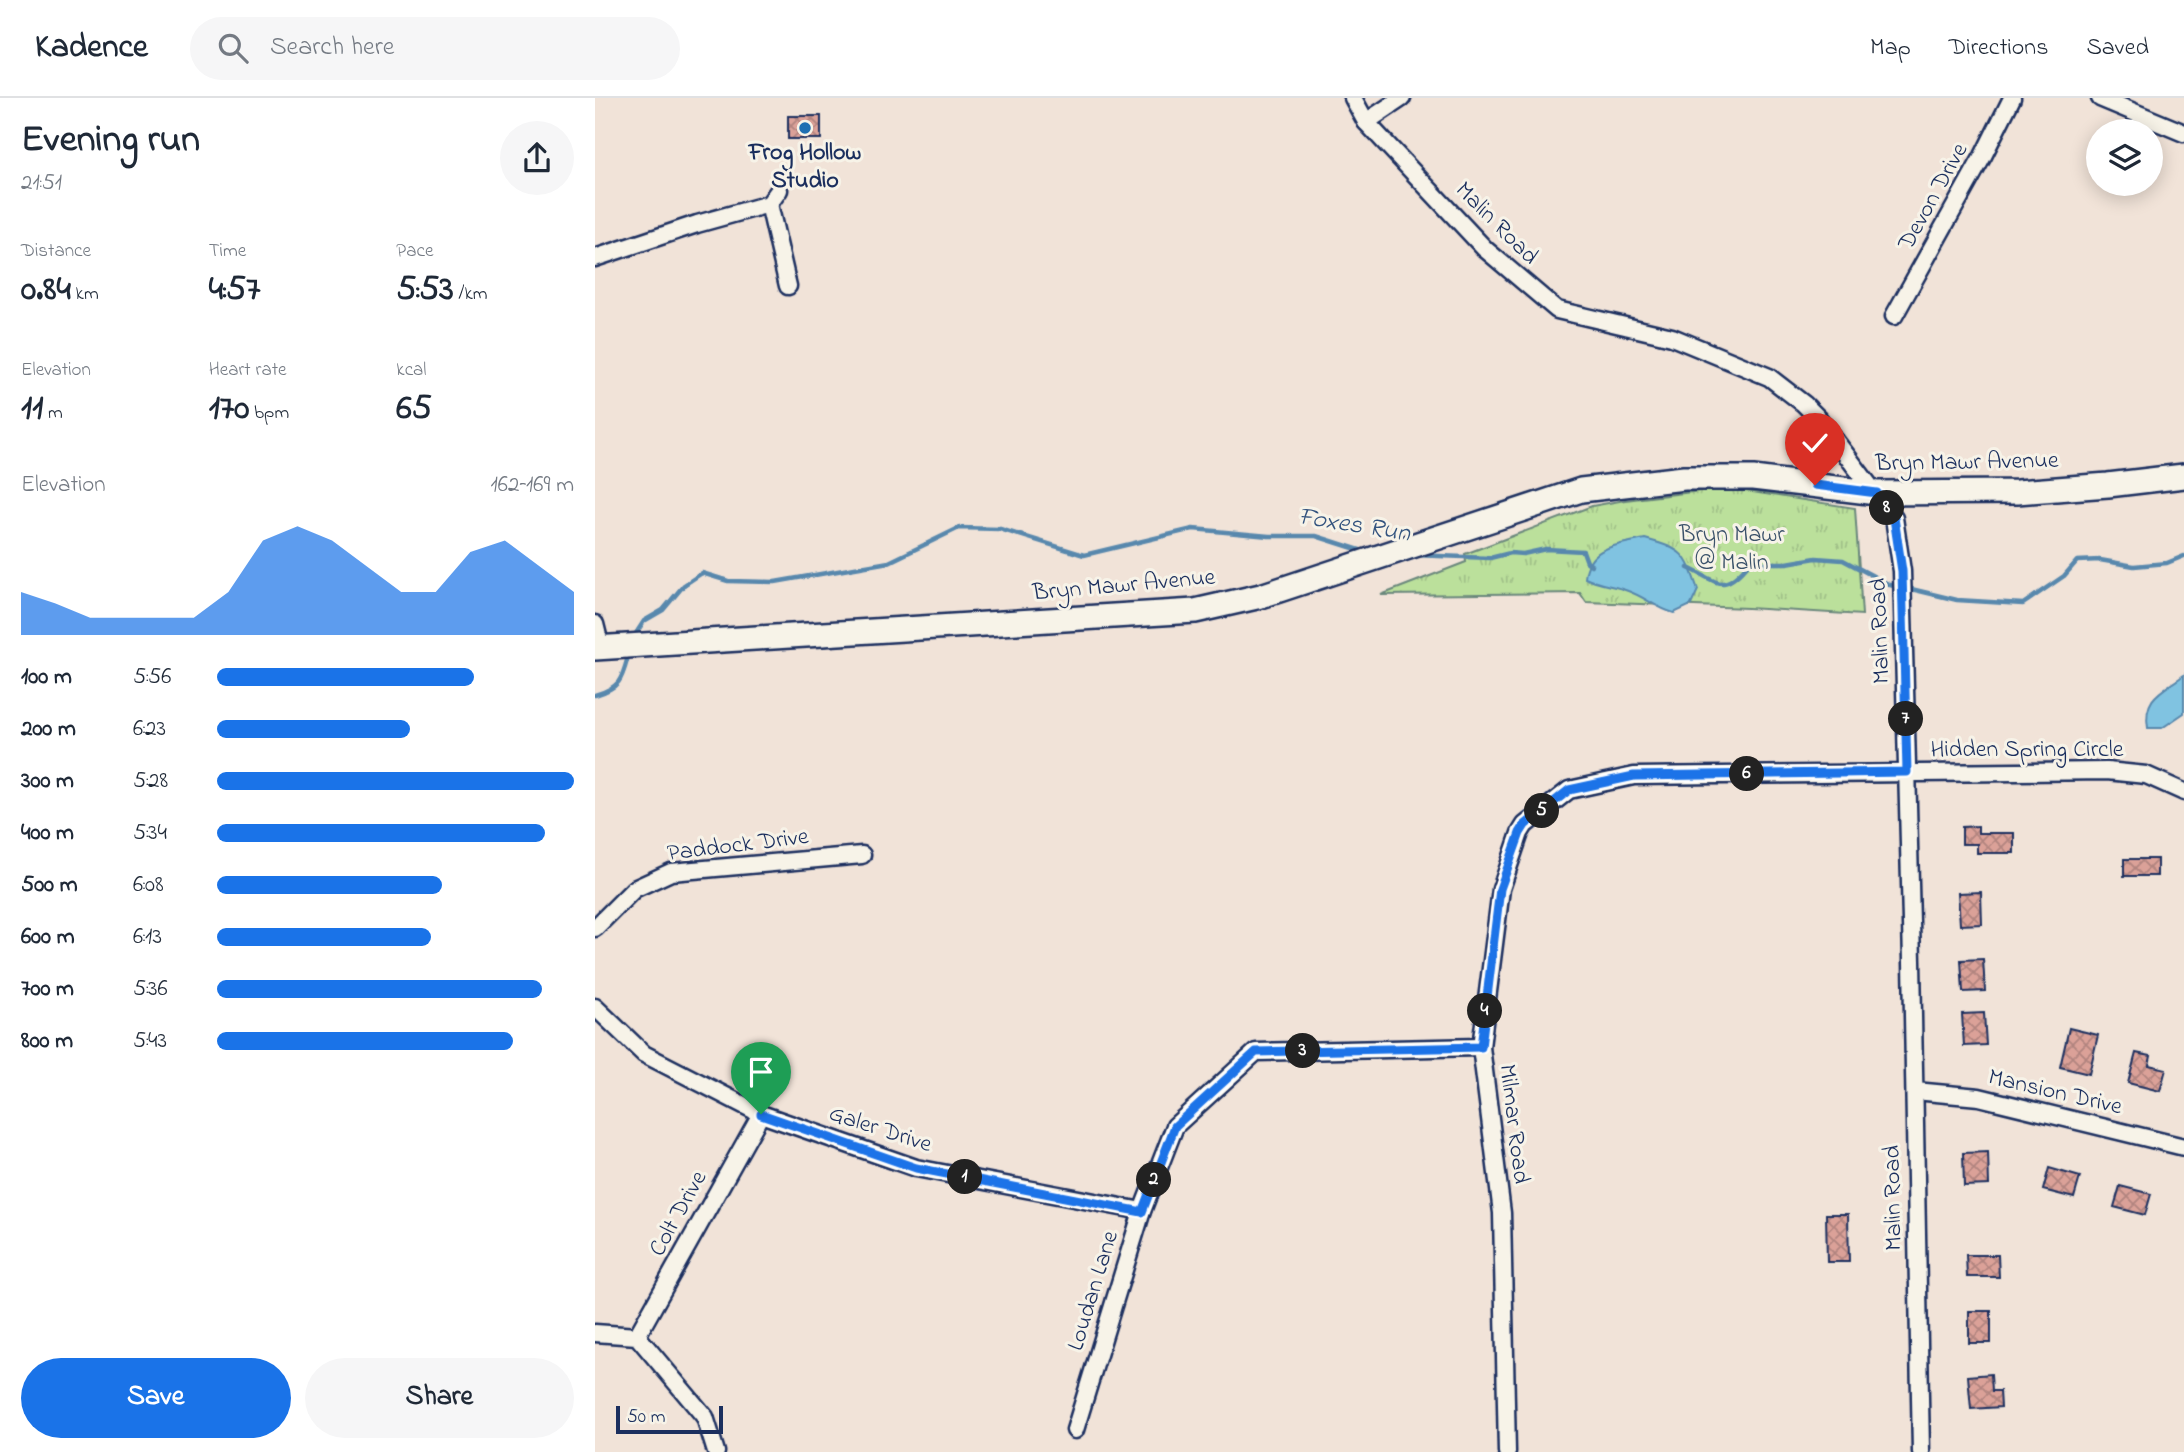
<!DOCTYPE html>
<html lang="en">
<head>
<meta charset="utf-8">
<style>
  body { margin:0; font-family:"Indie Flower",sans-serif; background:#f6f6f7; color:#1f2937; height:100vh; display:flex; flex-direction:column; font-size:26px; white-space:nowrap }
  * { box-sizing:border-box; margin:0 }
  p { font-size:23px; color:#747a83 }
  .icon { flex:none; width:38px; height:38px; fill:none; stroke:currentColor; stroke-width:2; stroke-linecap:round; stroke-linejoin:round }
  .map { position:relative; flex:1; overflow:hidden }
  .drawer { display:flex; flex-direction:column; background:#fff; width:595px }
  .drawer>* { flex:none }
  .buttons { position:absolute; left:1491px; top:21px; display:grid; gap:14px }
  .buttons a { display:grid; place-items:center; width:77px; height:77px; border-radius:50%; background:#fff; box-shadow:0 4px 18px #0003; font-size:35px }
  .scale { position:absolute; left:21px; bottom:18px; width:107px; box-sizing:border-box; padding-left:7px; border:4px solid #1b2f5e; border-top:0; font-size:19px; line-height:24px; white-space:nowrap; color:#1b2f5e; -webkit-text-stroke:5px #f7f3e8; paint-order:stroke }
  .pin { position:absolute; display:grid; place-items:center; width:60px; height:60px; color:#fff; margin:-72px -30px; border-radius:50% 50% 50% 0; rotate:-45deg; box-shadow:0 0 7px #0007 }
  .pin .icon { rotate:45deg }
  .km { position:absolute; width:35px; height:35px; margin:-18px; border-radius:50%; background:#222; color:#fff; font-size:19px; line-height:35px; text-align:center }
  .round { display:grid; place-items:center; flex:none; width:74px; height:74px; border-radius:37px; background:#f6f6f7 }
  .summary { display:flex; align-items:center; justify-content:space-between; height:119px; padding:0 21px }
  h1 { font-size:38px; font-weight:700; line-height:52px }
  .metrics { display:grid; grid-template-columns:repeat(3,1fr); gap:10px; height:119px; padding:7px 21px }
  .metrics div { display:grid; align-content:center }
  .metrics b { font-size:35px; font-weight:700 }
  .metrics small { font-size:19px; font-weight:400 }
  .metrics p { font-size:19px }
  .chart { height:196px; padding:14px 21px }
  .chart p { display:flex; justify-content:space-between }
  .chart svg { width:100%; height:126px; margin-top:7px; fill:#1a73e8; opacity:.7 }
  .primary-button { display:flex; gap:14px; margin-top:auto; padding:14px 21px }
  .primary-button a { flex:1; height:80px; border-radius:42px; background:#1a73e8; color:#fff; font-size:28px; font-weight:700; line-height:80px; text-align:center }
  .primary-button a+a { background:#f6f6f7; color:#1f2937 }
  ul { padding:0 21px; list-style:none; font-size:23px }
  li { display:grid; grid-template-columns:112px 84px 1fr; align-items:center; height:52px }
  li i { height:18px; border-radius:9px; background:#1a73e8 }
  header { display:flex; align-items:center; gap:42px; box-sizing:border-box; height:98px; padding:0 35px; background:#fff; border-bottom:2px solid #e0e1e3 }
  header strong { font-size:33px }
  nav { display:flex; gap:38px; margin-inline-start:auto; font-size:24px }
  .search { width:490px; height:63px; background:#f6f6f7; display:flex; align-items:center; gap:18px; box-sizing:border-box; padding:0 24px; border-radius:38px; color:#747a83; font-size:26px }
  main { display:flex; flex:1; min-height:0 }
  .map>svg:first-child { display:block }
</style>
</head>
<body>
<header>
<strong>Kadence</strong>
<div class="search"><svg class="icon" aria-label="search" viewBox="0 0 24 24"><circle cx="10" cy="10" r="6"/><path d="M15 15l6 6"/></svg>Search here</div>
<nav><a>Map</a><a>Directions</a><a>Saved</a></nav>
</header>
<main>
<section class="drawer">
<div class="summary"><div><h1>Evening run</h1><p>21:51</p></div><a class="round"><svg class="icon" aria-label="share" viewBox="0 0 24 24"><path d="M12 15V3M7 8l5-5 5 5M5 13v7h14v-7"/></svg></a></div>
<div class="metrics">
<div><p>Distance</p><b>0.84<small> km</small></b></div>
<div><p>Time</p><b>4:57</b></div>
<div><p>Pace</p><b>5:53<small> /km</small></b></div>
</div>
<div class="metrics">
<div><p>Elevation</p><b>11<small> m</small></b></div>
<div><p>Heart rate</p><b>170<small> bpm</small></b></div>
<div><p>kcal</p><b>65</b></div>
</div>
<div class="chart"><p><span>Elevation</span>162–169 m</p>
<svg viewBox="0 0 160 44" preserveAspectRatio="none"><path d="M0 44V29L10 33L20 38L30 38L40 38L50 38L60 29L70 11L80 6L90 11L100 20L110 29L120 29L130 15L140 11L150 20L160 29V44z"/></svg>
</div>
<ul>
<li><b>100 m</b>5:56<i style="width:72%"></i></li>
<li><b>200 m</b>6:23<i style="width:54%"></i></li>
<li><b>300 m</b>5:28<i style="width:100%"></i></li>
<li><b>400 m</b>5:34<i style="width:92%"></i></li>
<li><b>500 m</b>6:08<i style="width:63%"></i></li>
<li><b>600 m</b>6:13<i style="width:60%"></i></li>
<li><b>700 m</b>5:36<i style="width:91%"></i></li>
<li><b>800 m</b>5:43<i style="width:83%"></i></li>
</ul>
<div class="primary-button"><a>Save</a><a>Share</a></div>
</section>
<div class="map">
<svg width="1589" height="1354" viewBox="0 0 1589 1354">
  <defs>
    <pattern id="grass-tufts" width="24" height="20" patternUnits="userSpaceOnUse" patternTransform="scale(1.75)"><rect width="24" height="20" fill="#bbe09b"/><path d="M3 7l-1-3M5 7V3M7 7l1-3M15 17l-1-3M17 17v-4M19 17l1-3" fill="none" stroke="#a0c088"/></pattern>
    <pattern id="building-cross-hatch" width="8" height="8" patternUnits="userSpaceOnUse" patternTransform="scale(1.75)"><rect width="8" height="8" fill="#dba198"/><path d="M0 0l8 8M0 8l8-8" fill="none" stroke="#b1847f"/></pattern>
  </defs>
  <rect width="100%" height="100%" fill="#f1e3d8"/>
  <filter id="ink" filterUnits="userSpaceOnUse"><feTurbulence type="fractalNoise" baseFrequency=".0143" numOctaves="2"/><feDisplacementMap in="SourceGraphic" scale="14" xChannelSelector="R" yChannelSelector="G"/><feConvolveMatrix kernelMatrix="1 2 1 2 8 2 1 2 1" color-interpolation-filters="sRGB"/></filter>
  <g filter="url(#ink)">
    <polygon fill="url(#grass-tufts)" stroke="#6b887c" stroke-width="2" points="1131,390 1260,410 1267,517 1153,510 991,504 985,495 786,497 871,464 870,456 997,408 1030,402"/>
    <g fill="#80c3e1" stroke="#5888ad" stroke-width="2">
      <path d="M1050,441c39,11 40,13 53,51l-7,15 -17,8c-18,-5 -29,-16 -46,-22 -15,-6 -26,-5 -43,-13 3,-33 34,-33 60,-39z"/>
      <path d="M1589,577v38l-22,15h-14c-5,-31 13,-36 36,-53z"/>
    </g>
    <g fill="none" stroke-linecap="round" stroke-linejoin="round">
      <g stroke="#5888ad" stroke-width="4.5">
        <polyline points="818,457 895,460 915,455 928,456 951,451 988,453 992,464 996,467"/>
        <path d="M1093,470c30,13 34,28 61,-5h38l29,-5 27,2 47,25 8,2"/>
        <polyline points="1312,490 1362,502 1428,506 1469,478 1482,463 1505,462 1539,468 1572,465 1589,458"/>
        <polyline points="38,540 49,523 68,512 89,487 107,475 133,483 180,484 294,464 364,430 405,431 489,457 598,431 674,438 721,438 771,454"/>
        <path d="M0,597c27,-8 27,-17 34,-42"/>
      </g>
    </g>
    <g fill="url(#building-cross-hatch)" stroke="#1b2f5e" stroke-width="2">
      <rect x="193" y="18" width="33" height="23"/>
      <polygon points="1383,728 1383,735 1419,735 1419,755 1382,755 1382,746 1367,746 1367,729"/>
      <rect x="1529" y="761" width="33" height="17"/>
      <polygon points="1386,794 1387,826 1365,827 1363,795"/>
      <polygon points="1388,861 1390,893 1368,894 1366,862"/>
      <polygon points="1389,915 1391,947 1369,948 1367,916"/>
      <polygon points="1474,930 1503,937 1494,976 1465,969"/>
      <polygon points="1541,955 1556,958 1554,967 1571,971 1565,993 1533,985"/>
      <polygon points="1393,1054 1394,1087 1369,1088 1368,1055"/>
      <polygon points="1454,1070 1485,1079 1479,1100 1448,1092"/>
      <polygon points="1525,1088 1556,1096 1550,1117 1519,1109"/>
      <polygon points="1231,1116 1253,1116 1254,1164 1232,1164"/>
      <polygon points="1371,1157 1403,1157 1404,1179 1372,1179"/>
      <rect x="1374" y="1213" width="22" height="32"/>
      <polygon points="1396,1276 1397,1293 1405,1293 1406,1309 1376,1311 1373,1278"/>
    </g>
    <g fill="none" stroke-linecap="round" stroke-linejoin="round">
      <g stroke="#1b2f5e" stroke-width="21">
        <g id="street">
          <polyline points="758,0 771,24 890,151 962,212 1077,239 1174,279 1209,306 1224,321 1299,420 1307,473 1317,863 1326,1354"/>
          <polyline points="1505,0 1589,35"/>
          <polyline points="771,24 807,0"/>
          <polyline points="174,106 193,188"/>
          <polyline points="0,160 102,126 174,106 184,92"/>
          <polyline points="1299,218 1388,58 1417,0"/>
          <polyline points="0,526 6,550"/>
          <polyline points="0,830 39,791 76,774 267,757"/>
          <polyline points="0,909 49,956 166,1016 321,1070 547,1113"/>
          <polyline points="1320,993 1384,999 1589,1049"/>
          <polyline points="0,1235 42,1238 110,1319 121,1354"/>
          <polyline points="42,1238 166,1016"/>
          <polyline points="480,1332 547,1113 580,1028 661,954 886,949"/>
          <polyline points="912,1354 907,1115 886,949 906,791 925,735 930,727 974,692 1039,678 1512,673 1551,677 1589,694"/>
        </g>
      </g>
      <g stroke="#1b2f5e" stroke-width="28">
        <polyline id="secondary" points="0,550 600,513 666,498 986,392 1089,380 1158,380 1282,395 1422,394 1513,387 1589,378"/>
      </g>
      <use href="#street" stroke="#f7f3e8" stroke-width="16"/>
      <use href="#secondary" stroke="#f7f3e8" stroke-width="23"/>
    </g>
  </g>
  <g fill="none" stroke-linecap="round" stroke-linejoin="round" filter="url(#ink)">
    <g stroke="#fff" stroke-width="14">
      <polyline id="route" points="166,1016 321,1070 547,1114 580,1028 661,954 886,949 905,791 925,735 930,727 974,692 1039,678 1312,674 1307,473 1299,420 1282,395 1220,387"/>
    </g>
    <use href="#route" stroke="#1a73e8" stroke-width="9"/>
  </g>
  <circle fill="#1f6fb2" stroke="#f7f3e8" stroke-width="2.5" cx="210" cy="30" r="7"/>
  <g text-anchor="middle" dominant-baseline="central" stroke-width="6" stroke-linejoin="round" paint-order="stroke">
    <g font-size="24" font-weight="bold" fill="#1b2f5e" stroke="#f7f3e8">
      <text x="210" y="55">Frog Hollow<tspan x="210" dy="28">Studio</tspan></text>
    </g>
    <g font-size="24" fill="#1b2f5e" stroke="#f7f3e8">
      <text transform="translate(1339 99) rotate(-61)">Devon Drive</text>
      <text transform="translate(901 126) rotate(45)">Malin Road</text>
      <text transform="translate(1372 365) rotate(-1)">Bryn Mawr Avenue</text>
      <text transform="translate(529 488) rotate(-5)">Bryn Mawr Avenue</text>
      <text transform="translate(1286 533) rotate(-92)">Malin Road</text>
      <text x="1432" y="652">Hidden Spring Circle</text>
      <text transform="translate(143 748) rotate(-7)">Paddock Drive</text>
      <text transform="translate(1460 995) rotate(13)">Mansion Drive</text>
      <text transform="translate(918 1026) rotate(83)">Milmar Road</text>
      <text transform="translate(285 1032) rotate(18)">Galer Drive</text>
      <text transform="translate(1299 1100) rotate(-91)">Malin Road</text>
      <text transform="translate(84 1116) rotate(-61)">Colt Drive</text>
      <text transform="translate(499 1193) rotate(-73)">Loudan Lane</text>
    </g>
    <g font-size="24" fill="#3b526a" stroke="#f7f3e8">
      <text x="1137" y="437">Bryn Mawr<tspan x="1137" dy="28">@ Malin</tspan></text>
    </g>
    <g font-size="26" font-style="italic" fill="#34547f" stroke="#f7f3e8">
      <text transform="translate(759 428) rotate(9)">Foxes Run</text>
    </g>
  </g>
</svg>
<div class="buttons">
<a><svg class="icon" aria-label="layers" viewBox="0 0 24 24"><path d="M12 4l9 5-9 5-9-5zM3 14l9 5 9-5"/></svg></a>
</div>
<div class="scale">50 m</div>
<div class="pin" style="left:166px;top:1016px;background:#1e9e55"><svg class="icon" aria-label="arrive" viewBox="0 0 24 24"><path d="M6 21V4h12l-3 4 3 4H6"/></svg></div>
<div class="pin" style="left:1220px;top:387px;background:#d93025"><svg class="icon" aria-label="check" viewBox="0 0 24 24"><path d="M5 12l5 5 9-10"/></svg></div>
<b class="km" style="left:370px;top:1079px">1</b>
<b class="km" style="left:559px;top:1082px">2</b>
<b class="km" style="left:708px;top:953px">3</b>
<b class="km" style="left:890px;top:913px">4</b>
<b class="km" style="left:947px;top:713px">5</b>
<b class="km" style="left:1152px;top:676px">6</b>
<b class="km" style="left:1311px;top:621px">7</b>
<b class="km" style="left:1292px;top:410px">8</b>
</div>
</main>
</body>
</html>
